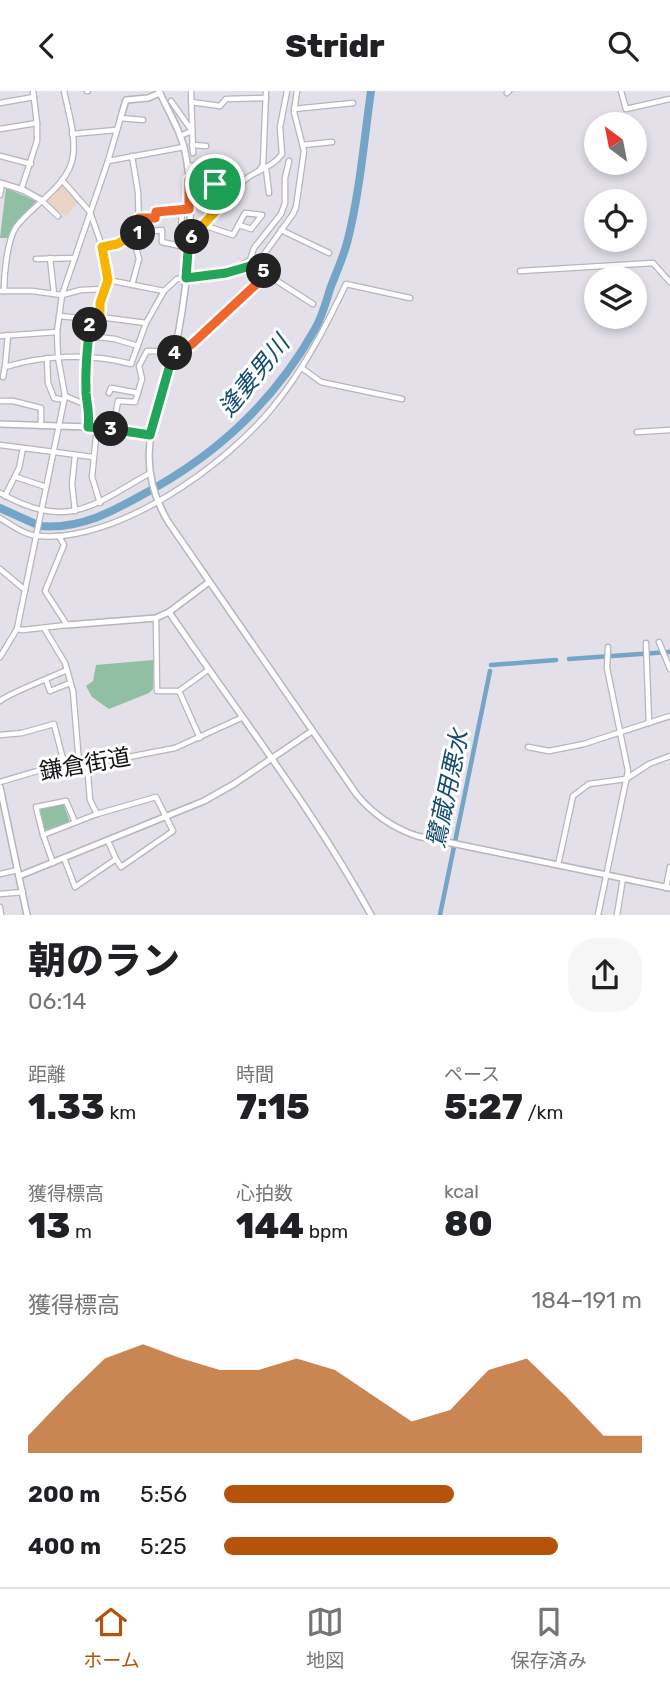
<!DOCTYPE html>
<html lang="ja">
<head>
<meta charset="utf-8">
<style>
  body { margin:0; font-family:Rubik,"Noto Sans JP",sans-serif; background:#f6f6f6; color:#202124; height:100vh; display:flex; flex-direction:column; font-size:26px; white-space:nowrap }
  * { box-sizing:border-box; margin:0 }
  p { font-size:23px; color:#757577 }
  .icon { flex:none; width:38px; height:38px; fill:none; stroke:currentColor; stroke-width:2; stroke-linecap:round; stroke-linejoin:round }
  .map { position:relative; height:824px; overflow:hidden }
  .details { display:flex; flex-direction:column; background:#fff; flex:1 }
  .details>* { flex:none }
  .needle { width:46px; rotate:328deg }
  .tools { position:absolute; left:584px; top:21px; display:grid; gap:14px }
  .tools a { display:grid; place-items:center; width:63px; height:63px; border-radius:50%; background:#fff; box-shadow:0 4px 10px #0003; font-size:35px }
  .pin { position:absolute; display:grid; place-items:center; width:60px; height:60px; color:#fff; margin:-30px; border:4px solid #fff; border-radius:50%; box-shadow:0 2px 7px #0007 }
  .km { position:absolute; width:35px; height:35px; margin:-18px; border-radius:50%; background:#222; color:#fff; font-size:19px; line-height:35px; text-align:center }
  .round { display:grid; place-items:center; flex:none; width:74px; height:74px; border-radius:28px; background:#f6f6f6 }
  .overview { display:flex; align-items:center; justify-content:space-between; height:119px; padding:0 28px }
  h1 { font-size:38px; font-weight:800; line-height:52px }
  .stats { display:grid; grid-template-columns:repeat(3,1fr); gap:10px; height:119px; padding:7px 28px }
  .stats div { display:grid; align-content:center }
  .stats b { font-size:35px; font-weight:800 }
  .stats small { font-size:19px; font-weight:400 }
  .stats p { font-size:19px }
  .chart { height:196px; padding:14px 28px }
  .chart p { display:flex; justify-content:space-between }
  .chart svg { width:100%; height:126px; margin-top:7px; fill:#b45309; opacity:.7 }
  ul { padding:0 28px; list-style:none; font-size:23px }
  li { display:grid; grid-template-columns:112px 84px 1fr; align-items:center; height:52px }
  li i { height:18px; border-radius:9px; background:#b45309 }
  header { display:flex; justify-content:space-between; align-items:center; height:91px; padding:0 28px; background:#fff; font-size:32px; font-weight:800 }
  .tabs { display:flex; justify-content:space-around; align-items:center; height:98px; border-top:2px solid #e0e0e0; background:#fff; font-size:19px; color:#757577 }
  .tabs a { display:grid; justify-items:center; gap:4px }
  .tabs .on { color:#b45309 }
  .map>svg:first-child { display:block }
</style>
</head>
<body>
<header><svg class="icon" aria-label="back" viewBox="0 0 24 24"><path d="M15 5l-7 7 7 7"/></svg>Stridr<svg class="icon" aria-label="search" viewBox="0 0 24 24"><circle cx="10" cy="10" r="6"/><path d="M15 15l6 6"/></svg></header>
<div class="map">
<svg width="670" height="824" viewBox="0 0 670 824">
  <rect width="100%" height="100%" fill="#e3e0e9"/>
  <polygon fill="#e9d3c6" points="62,91 79,111 66,125 60,120 57,122 43,109"/>
  <g fill="#90bfa4">
    <polygon points="6,97 36,110 14,136 9,147 0,147"/>
    <polygon points="153,569 153,598 149,602 109,618 92,606 86,595 93,590 96,574"/>
    <polygon points="63,712 70,731 43,740 40,717"/>
  </g>
  <g fill="none" stroke-linecap="round" stroke-linejoin="round">
    <g stroke="#75a5c6" stroke-width="4.5">
      <polyline points="569,568 669,561"/>
      <polyline points="491,574 556,569"/>
      <polyline points="440,824 490,580"/>
    </g>
    <path stroke="#75a5c6" stroke-width="8" d="M0,417l40,18c45,4 80,-19 118,-40 66,-38 120,-91 157,-157 7,-12 11,-27 15,-40 6,-16 14,-33 18,-50 12,-48 16,-99 23,-148"/>
    <g stroke="#b7b4bc" stroke-width="7">
      <g id="minor">
        <polyline points="33,0 37,32"/>
        <polyline points="87,0 88,0"/>
        <polyline points="191,0 193,62"/>
        <polyline points="621,0 626,18 670,8"/>
        <polyline points="507,2 509,0"/>
        <polyline points="171,10 192,40 180,45"/>
        <polyline points="191,11 220,15 226,8 266,7"/>
        <polyline points="0,12 34,6"/>
        <polyline points="294,18 353,12"/>
        <polyline points="120,27 143,29"/>
        <polyline points="0,38 37,32 37,50 21,99"/>
        <polyline points="72,43 116,39"/>
        <polyline points="192,54 206,55"/>
        <polyline points="303,54 332,51"/>
        <polyline points="0,65 31,73"/>
        <polyline points="132,65 138,101 139,141 133,145 139,168 132,194"/>
        <polyline points="108,70 184,56"/>
        <polyline points="187,75 213,73 231,74"/>
        <polyline points="266,78 269,102"/>
        <polyline points="258,81 263,74 266,0"/>
        <polyline points="62,89 90,121 102,155 108,189 100,212 100,226"/>
        <polyline points="189,89 215,93 232,101"/>
        <polyline points="0,104 2,92"/>
        <polyline points="41,109 58,125"/>
        <polyline points="139,127 155,127 156,121 189,118"/>
        <polyline points="203,134 233,144 245,122 262,124 251,138 239,134"/>
        <polyline points="281,139 329,162"/>
        <polyline points="139,142 162,139 162,151 180,155 182,119"/>
        <path d="M189,147l5,-2c16,-20 32,-41 52,-57 12,-10 26,-11 36,-25l-2,-27 7,-36"/>
        <polyline points="102,156 117,153 133,145"/>
        <polyline points="50,167 54,203"/>
        <polyline points="36,168 75,167"/>
        <polyline points="238,176 250,169 254,157 281,123 285,112 285,87 289,70"/>
        <polyline points="520,180 653,172 670,191"/>
        <polyline points="266,183 313,213"/>
        <polyline points="108,189 164,200"/>
        <polyline points="0,200 32,200 62,204 81,199 104,198"/>
        <path d="M4,200c0,-15 3,-51 12,-64 17,-23 53,-41 57,-71 3,-21 -5,-45 -9,-65"/>
        <polyline points="59,225 91,228 100,226 146,232"/>
        <polyline points="0,245 57,241"/>
        <polyline points="89,245 115,248 138,255"/>
        <polyline points="47,267 48,292 54,307 64,309"/>
        <polyline points="5,276 8,244"/>
        <polyline points="302,277 321,291 402,308"/>
        <path d="M3,286l2,-10c40,-12 85,-14 126,-3l15,-41 18,-32 13,-12 49,-6 31,-9 36,-50 3,-7 8,-56 -10,-39 3,-21"/>
        <polyline points="109,302 111,297 138,302"/>
        <polyline points="65,305 89,315 88,336"/>
        <polyline points="0,310 13,310 41,317 41,335"/>
        <polyline points="88,314 86,266 91,228"/>
        <polyline points="97,336 92,386 100,412"/>
        <polyline points="113,338 118,310 135,311 142,288 139,275 147,260 182,261 264,186 266,183 257,173"/>
        <polyline points="637,341 670,339"/>
        <polyline points="0,354 93,366"/>
        <polyline points="16,386 46,396"/>
        <path d="M0,402c67,37 91,14 150,-20"/>
        <polyline points="5,405 19,377 23,357"/>
        <polyline points="75,420 72,393 75,365"/>
        <path d="M0,427c11,7 25,17 38,18 79,7 187,-70 235,-129 31,-38 52,-79 73,-123l64,14"/>
        <polyline points="0,478 25,499"/>
        <polyline points="156,527 157,600 179,600 208,579"/>
        <polyline points="44,537 65,572 73,600 79,672"/>
        <polyline points="17,538 23,539 67,534 45,500 64,454 59,445"/>
        <polyline points="659,551 670,578"/>
        <polyline points="646,552 649,632"/>
        <polyline points="0,566 17,538 65,305 58,266 57,241 62,204 108,70 122,22"/>
        <polyline points="46,589 50,600 70,592"/>
        <polyline points="179,600 200,647"/>
        <path d="M0,610c7,-7 54,-25 67,-31"/>
        <polyline points="0,644 22,642 54,633 64,672"/>
        <polyline points="528,656 549,660 584,653 670,625"/>
        <polyline points="87,671 90,709 97,723"/>
        <polyline points="0,691 64,672 113,669 175,657 241,627"/>
        <polyline points="43,744 36,716 66,710 75,731"/>
        <polyline points="108,750 116,768"/>
        <polyline points="53,772 43,744 97,723 156,706 173,740 121,776 116,768 75,796 64,767"/>
        <polyline points="558,774 573,705 589,693 626,688 649,673 670,665"/>
        <polyline points="0,783 18,779"/>
        <polyline points="666,797 670,776"/>
        <polyline points="0,803 23,801"/>
        <polyline points="0,816 1,824"/>
        <polyline points="598,824 628,680 607,577 608,556"/>
        <polyline points="617,824 623,787"/>
      </g>
    </g>
    <g stroke="#b7b4bc" stroke-width="8">
      <g id="tertiary">
        <path d="M159,0c8,18 19,35 24,53 14,49 5,135 -4,185 -13,71 -54,123 -10,194l188,272c16,19 36,33 60,41l253,52"/>
        <polyline points="122,22 126,9 148,7 160,2"/>
        <polyline points="0,92 23,99 41,109"/>
        <polyline points="0,333 88,336 150,344"/>
        <path d="M169,521c68,100 144,197 202,303"/>
        <polyline points="67,534 156,527 169,521 209,491"/>
        <polyline points="0,696 27,824"/>
        <polyline points="19,785 204,710 234,693 312,640"/>
      </g>
    </g>
    <use href="#minor" stroke="#fff" stroke-width="4.5"/>
    <use href="#tertiary" stroke="#fff" stroke-width="5"/>
  </g>
  <g fill="none" stroke-linecap="round" stroke-linejoin="round">
    <g stroke="#fff" stroke-width="14">
      <polyline id="split-1" points="138,142 139,127 155,127 156,121 189,118 189,89 215,93"/>
    </g>
    <g stroke="#fff" stroke-width="14">
      <polyline id="split-2" points="90,234 91,229 100,226 100,212 108,189 102,156 117,153 138,142"/>
    </g>
    <g stroke="#fff" stroke-width="14">
      <path id="split-3" d="M90,234c-3,23 -5,45 -4,68 1,12 4,21 2,34l23,2"/>
    </g>
    <g stroke="#fff" stroke-width="14">
      <polyline id="split-4" points="111,338 150,344 173,263 175,262"/>
    </g>
    <g stroke="#fff" stroke-width="14">
      <polyline id="split-5" points="175,262 182,261 192,253 264,186 266,183 264,180"/>
    </g>
    <g stroke="#fff" stroke-width="14">
      <polyline id="split-6" points="192,146 189,147 186,187 226,182 257,173 264,180"/>
    </g>
    <g stroke="#fff" stroke-width="14">
      <polyline id="split-7" points="192,146 232,102 215,93"/>
    </g>
    <use href="#split-1" stroke="#f0652b" stroke-width="9"/>
    <use href="#split-2" stroke="#f5b400" stroke-width="9"/>
    <use href="#split-3" stroke="#22a559" stroke-width="9"/>
    <use href="#split-4" stroke="#22a559" stroke-width="9"/>
    <use href="#split-5" stroke="#f0652b" stroke-width="9"/>
    <use href="#split-6" stroke="#22a559" stroke-width="9"/>
    <use href="#split-7" stroke="#f5b400" stroke-width="9"/>
  </g>
  <g text-anchor="middle" dominant-baseline="central" stroke-width="6" stroke-linejoin="round" paint-order="stroke">
    <g font-size="23" fill="#121214" stroke="#fff">
      <text transform="translate(85 673) rotate(-10)">鎌倉街道</text>
    </g>
    <g font-size="24" font-style="italic" fill="#114c6d" stroke="#fff">
      <text transform="translate(254 285) rotate(-51)">逢妻男川</text>
      <text transform="translate(448 698) rotate(-78)">鷺蔵用悪水</text>
    </g>
  </g>
</svg>
<div class="tools">
<a><svg class="needle" viewBox="-14 -14 28 28"><path d="M0-13l5 13h-10z" fill="#e53935"/><path d="M0 13l5-13h-10z" fill="#757577"/></svg></a>
<a><svg class="icon" aria-label="locate" viewBox="0 0 24 24"><circle cx="12" cy="12" r="6"/><path d="M12 2v4M12 18v4M2 12h4M18 12h4"/></svg></a>
<a><svg class="icon" aria-label="layers" viewBox="0 0 24 24"><path d="M12 4l9 5-9 5-9-5zM3 14l9 5 9-5"/></svg></a>
</div>
<div class="pin" style="left:215px;top:93px;background:#1e9e55"><svg class="icon" aria-label="arrive" viewBox="0 0 24 24"><path d="M6 21V4h12l-3 4 3 4H6"/></svg></div>
<b class="km" style="left:138px;top:142px">1</b>
<b class="km" style="left:90px;top:234px">2</b>
<b class="km" style="left:111px;top:338px">3</b>
<b class="km" style="left:175px;top:262px">4</b>
<b class="km" style="left:264px;top:180px">5</b>
<b class="km" style="left:192px;top:146px">6</b>
</div>
<section class="details">
<div class="overview"><div><h1>朝のラン</h1><p>06:14</p></div><a class="round"><svg class="icon" aria-label="share" viewBox="0 0 24 24"><path d="M12 15V3M7 8l5-5 5 5M5 13v7h14v-7"/></svg></a></div>
<div class="stats">
<div><p>距離</p><b>1.33<small> km</small></b></div>
<div><p>時間</p><b>7:15</b></div>
<div><p>ペース</p><b>5:27<small> /km</small></b></div>
</div>
<div class="stats">
<div><p>獲得標高</p><b>13<small> m</small></b></div>
<div><p>心拍数</p><b>144<small> bpm</small></b></div>
<div><p>kcal</p><b>80</b></div>
</div>
<div class="chart"><p><span>獲得標高</span>184–191 m</p>
<svg viewBox="0 0 160 44" preserveAspectRatio="none"><path d="M0 44V38L10 24L20 11L30 6L40 11L50 15L60 15L70 11L80 15L90 24L100 33L110 29L120 15L130 11L140 24L150 38L160 38V44z"/></svg>
</div>
<ul>
<li><b>200 m</b>5:56<i style="width:55%"></i></li>
<li><b>400 m</b>5:25<i style="width:80%"></i></li>
</ul>
</section>
<nav class="tabs">
<a class="on"><svg class="icon" aria-label="home" viewBox="0 0 24 24"><path d="M3 11l9-7 9 7M6 9v11h12V9"/></svg>ホーム</a>
<a><svg class="icon" aria-label="map" viewBox="0 0 24 24"><path d="M3 6l6-2 6 2 6-2v14l-6 2-6-2-6 2zM9 4v14M15 6v14"/></svg>地図</a>
<a><svg class="icon" aria-label="saved" viewBox="0 0 24 24"><path d="M7 4h10v16l-5-4-5 4z"/></svg>保存済み</a>
</nav>
</body>
</html>
